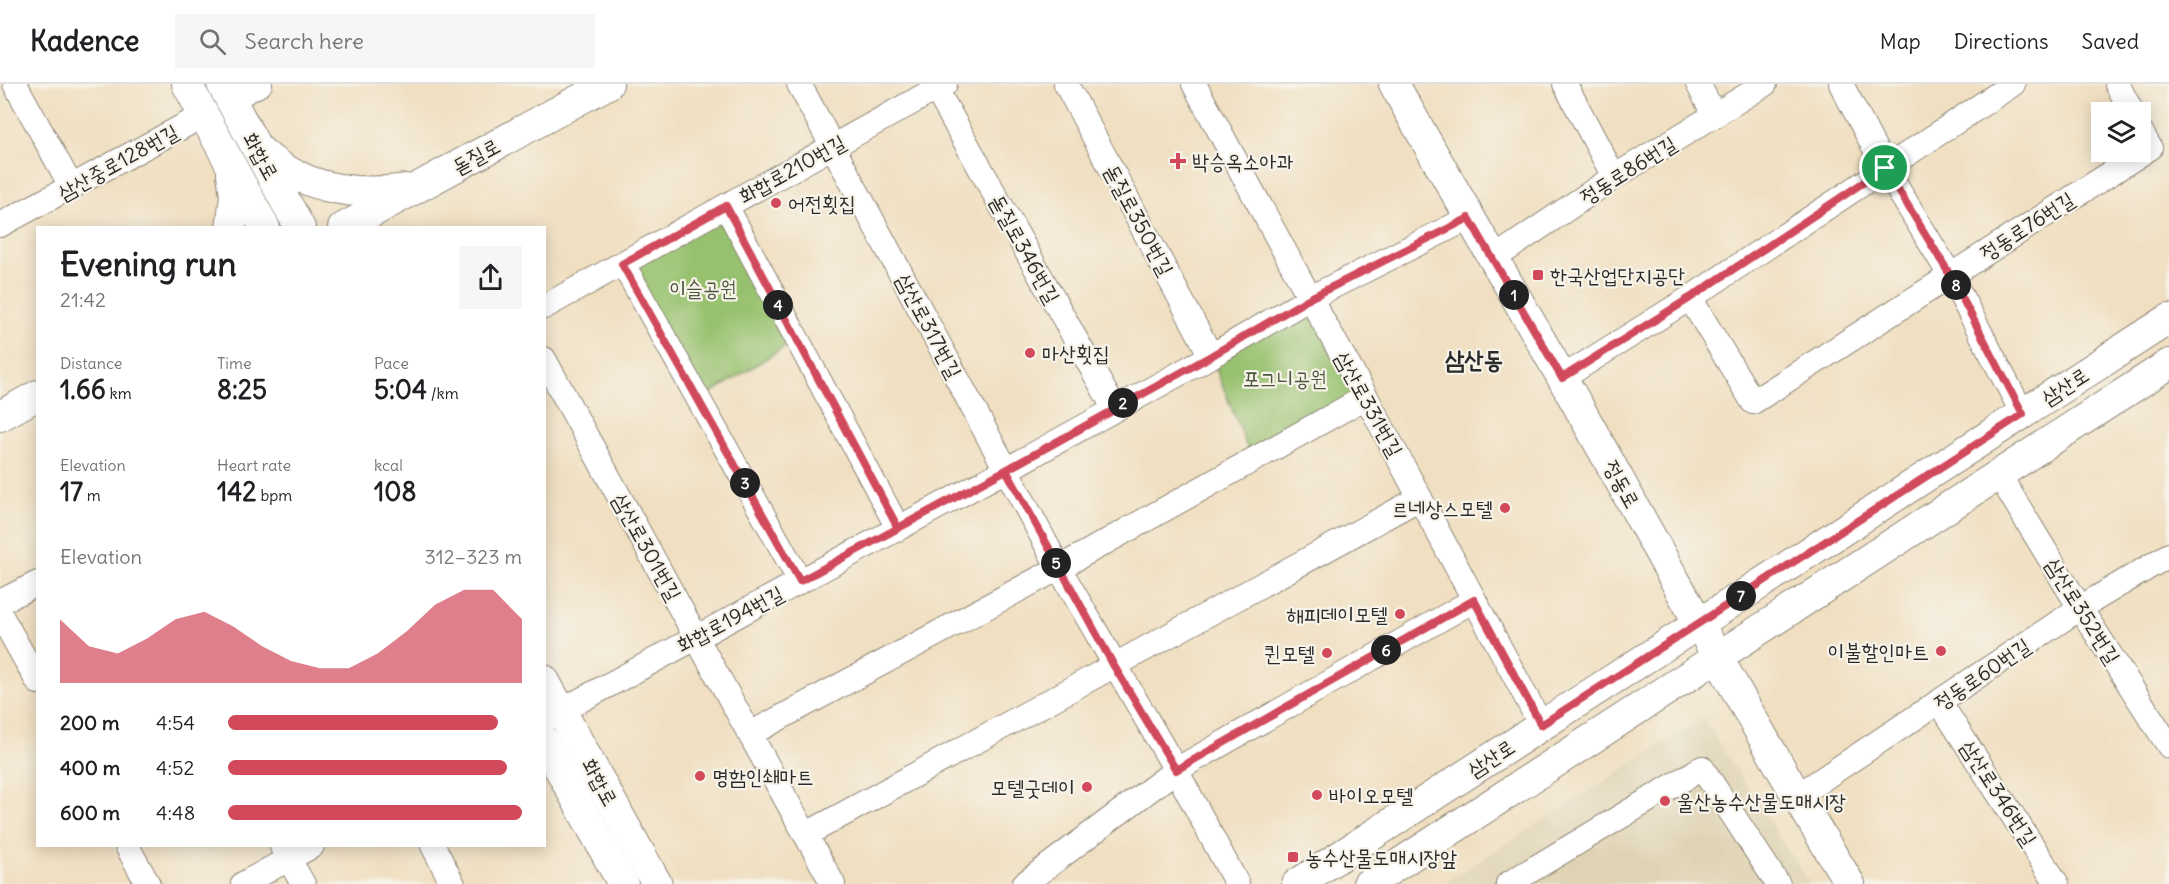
<!DOCTYPE html>
<html lang="en">
<head>
<meta charset="utf-8">
<style>
  body { margin:0; font-family:Delius,"Poor Story",sans-serif; background:#f6f6f6; color:#202124; height:100vh; display:flex; flex-direction:column; font-size:22px; white-space:nowrap }
  * { box-sizing:border-box; margin:0 }
  p { font-size:20px; color:#757577 }
  .icon { flex:none; width:33px; height:33px; fill:none; stroke:currentColor; stroke-width:2; stroke-linecap:round; stroke-linejoin:round }
  .map { position:relative; flex:1; overflow:hidden }
  .drawer { position:absolute; left:36px; top:142px; width:510px; height:621px; display:flex; flex-direction:column; background:#fff; border-radius:0px; box-shadow:0 3px 15px #0003 }
  .drawer>* { flex:none }
  .controls { position:absolute; left:2091px; top:18px; display:grid; gap:12px }
  .controls a { display:grid; place-items:center; width:60px; height:60px; border-radius:0px; background:#fff; box-shadow:0 3px 15px #0003; font-size:30px }
  .pin { position:absolute; display:grid; place-items:center; width:51px; height:51px; color:#fff; margin:-26px; border:3px solid #fff; border-radius:50%; box-shadow:0 2px 6px #0007 }
  .km { position:absolute; width:30px; height:30px; margin:-15px; border-radius:50%; background:#222; color:#fff; font-size:16px; line-height:30px; text-align:center }
  .round { display:grid; place-items:center; flex:none; width:63px; height:63px; border-radius:0px; background:#f6f6f6 }
  .head { display:flex; align-items:center; justify-content:space-between; height:102px; padding:0 24px }
  h1 { font-size:33px; font-weight:700; line-height:45px }
  .stats { display:grid; grid-template-columns:repeat(3,1fr); gap:9px; height:102px; padding:6px 24px }
  .stats div { display:grid; align-content:center }
  .stats b { font-size:26px; font-weight:700 }
  .stats small { font-size:16px; font-weight:400 }
  .stats p { font-size:16px }
  .chart { height:168px; padding:12px 24px }
  .chart p { display:flex; justify-content:space-between }
  .chart svg { width:100%; height:108px; margin-top:6px; fill:#d1495b; opacity:.7 }
  ul { padding:0 24px; list-style:none; font-size:20px }
  li { display:grid; grid-template-columns:96px 72px 1fr; align-items:center; height:45px }
  li i { height:15px; border-radius:8px; background:#d1495b }
  header { display:flex; align-items:center; gap:36px; box-sizing:border-box; height:84px; padding:0 30px; background:#fff; border-bottom:2px solid #e0e0e0 }
  header strong { font-size:28px }
  nav { display:flex; gap:33px; margin-inline-start:auto; font-size:21px }
  .search { width:420px; height:54px; background:#f6f6f6; display:flex; align-items:center; gap:15px; box-sizing:border-box; padding:0 21px; border-radius:0px; color:#757577; font-size:22px }
  .map>svg:first-child { display:block }
</style>
</head>
<body>
<header>
<strong>Kadence</strong>
<div class="search"><svg class="icon" aria-label="search" viewBox="0 0 24 24"><circle cx="10" cy="10" r="6"/><path d="M15 15l6 6"/></svg>Search here</div>
<nav><a>Map</a><a>Directions</a><a>Saved</a></nav>
</header>
<div class="map">
<svg width="2169" height="800" viewBox="0 0 2169 800">
  <rect width="100%" height="100%" fill="#f7f3e8"/>
  <filter id="ink" filterUnits="userSpaceOnUse"><feTurbulence type="fractalNoise" baseFrequency=".0167" numOctaves="2"/><feDisplacementMap in="SourceGraphic" scale="12" xChannelSelector="R" yChannelSelector="G"/><feConvolveMatrix kernelMatrix="1 2 1 2 8 2 1 2 1" color-interpolation-filters="sRGB"/></filter>
  <filter id="wash" filterUnits="userSpaceOnUse"><feTurbulence type="fractalNoise" baseFrequency=".008" numOctaves="4" result="noise"/><feDisplacementMap in="SourceGraphic" scale="24" xChannelSelector="R" yChannelSelector="G"/><feGaussianBlur stdDeviation="1.35" result="paint"/><feColorMatrix in="noise" values="0 0 0 0 0 0 0 0 0 0 0 0 0 0 0 0 0 1.4 0 .05"/><feComposite in="paint" operator="in"/></filter>
  <g filter="url(#wash)">
    <rect width="100%" height="100%" fill="#f0dfc1"/>
    <polygon fill="#dfd3b4" points="1703,634 1810,800 1443,800"/>
    <g fill="#97c16e" stroke="#61764c" stroke-width="1.5">
      <polygon points="726,122 797,255 699,317 623,180"/>
      <polygon points="1310,214 1366,313 1252,376 1211,272"/>
    </g>
  </g>
  <g filter="url(#ink)">
    <g fill="none" stroke-linecap="round" stroke-linejoin="round">
      <g stroke="#8e8576" stroke-width="26">
        <g id="minor">
          <polyline points="15,0 72,104"/>
          <polyline points="799,0 1059,484 1176,686 1237,800"/>
          <polyline points="1066,0 1211,272"/>
          <polyline points="1194,0 1310,214 1366,313 1541,641"/>
          <polyline points="1565,0 1614,93"/>
          <polyline points="1698,0 1715,32"/>
          <polyline points="1841,0 1885,84 1950,191 2023,330"/>
          <polyline points="2117,0 2132,28"/>
          <polyline points="936,5 1114,324"/>
          <polyline points="230,16 260,0"/>
          <polyline points="726,122 898,444"/>
          <polyline points="0,141 204,31"/>
          <polyline points="1493,175 1614,93 1765,0"/>
          <polyline points="623,180 800,497"/>
          <polyline points="1690,214 1753,318 2150,64 2140,46"/>
          <polyline points="544,223 945,0"/>
          <polyline points="544,275 696,553 833,800"/>
          <polyline points="1562,294 1690,214 2013,0"/>
          <polyline points="1999,391 2080,524 2169,662"/>
          <polyline points="0,518 38,499"/>
          <polyline points="0,530 38,598"/>
          <polyline points="1940,619 2057,800"/>
          <polyline points="544,636 1006,386 1211,272 1310,214 1469,134"/>
          <polyline points="750,650 1059,484 1366,313"/>
          <polyline points="1797,712 2080,524 2169,471"/>
          <polyline points="807,750 1420,414"/>
          <polyline points="127,762 148,800"/>
          <polyline points="433,762 453,800"/>
          <polyline points="282,763 303,800"/>
          <polyline points="243,800 312,762"/>
          <polyline points="1024,800 1176,686 1474,516"/>
          <polyline points="1508,800 1702,684 1778,800"/>
        </g>
      </g>
      <g stroke="#8e8576" stroke-width="32">
        <g id="major">
          <polyline points="187,0 265,144"/>
          <polyline points="222,0 300,144"/>
          <path d="M1394,0c66,119 136,235 202,354 83,149 164,300 254,446"/>
          <path d="M257,64c41,39 94,49 149,41"/>
          <polyline points="231,144 235,112 232,90"/>
          <polyline points="343,144 608,0"/>
          <polyline points="0,332 38,311"/>
          <polyline points="544,596 657,800"/>
          <polyline points="544,657 623,800"/>
          <polyline points="1297,800 2169,235"/>
          <polyline points="1368,800 2169,280"/>
        </g>
      </g>
      <use href="#minor" stroke="#fff" stroke-width="24"/>
      <use href="#major" stroke="#fff" stroke-width="30"/>
    </g>
  </g>
  <g fill="none" stroke-linecap="round" stroke-linejoin="round" filter="url(#ink)">
    <g stroke="#fff" stroke-width="12">
      <polyline id="route" points="1885,84 1690,214 1562,294 1469,134 1310,214 1211,272 1006,386 800,497 622,180 726,122 898,444 1006,386 1114,582 1176,686 1474,516 1541,641 2023,330 1950,191 1885,84"/>
    </g>
    <use href="#route" stroke="#d1495b" stroke-width="8"/>
  </g>
  <g fill="#d1495b" stroke="#f7f3e8" stroke-width="2">
    <path d="M1175 68h6v6h6v6h-6v6h-6v-6h-6v-6h6z"/>
    <circle cx="776" cy="119" r="6"/>
    <rect x="1532" y="185" width="12" height="12" rx="3"/>
    <circle cx="1030" cy="269" r="6"/>
    <circle cx="1505" cy="424" r="6"/>
    <circle cx="1400" cy="530" r="6"/>
    <circle cx="1941" cy="567" r="6"/>
    <circle cx="1327" cy="569" r="6"/>
    <circle cx="700" cy="692" r="6"/>
    <circle cx="1087" cy="703" r="6"/>
    <circle cx="1317" cy="711" r="6"/>
    <circle cx="1665" cy="717" r="6"/>
    <rect x="1287" y="767" width="12" height="12" rx="3"/>
  </g>
  <g text-anchor="middle" dominant-baseline="central" stroke-width="4.5" stroke-linejoin="round" paint-order="stroke">
    <g font-size="21" fill="#2b2b2b" stroke="#f7f3e8">
      <text transform="translate(261 72) rotate(61)">화합로</text>
      <text transform="translate(476 72) rotate(-29)">돋질로</text>
      <text transform="translate(118 78) rotate(-29)">삼산중로128번길</text>
      <text transform="translate(792 85) rotate(-29)">화합로210번길</text>
      <text transform="translate(1628 86) rotate(-32)">정동로86번길</text>
      <text transform="translate(1139 136) rotate(62)">돋질로350번길</text>
      <text transform="translate(2027 142) rotate(-33)">정동로76번길</text>
      <text transform="translate(1025 165) rotate(61)">돋질로346번길</text>
      <text transform="translate(929 242) rotate(62)">삼산로317번길</text>
      <text transform="translate(2065 302) rotate(-33)">삼산로</text>
      <text transform="translate(1369 320) rotate(61)">삼산로331번길</text>
      <text transform="translate(1622 400) rotate(61)">정동로</text>
      <text transform="translate(647 463) rotate(61)">삼산로301번길</text>
      <text transform="translate(2083 527) rotate(58)">삼산로352번길</text>
      <text transform="translate(730 535) rotate(-28)">화합로194번길</text>
      <text transform="translate(1982 590) rotate(-34)">정동로60번길</text>
      <text transform="translate(1491 674) rotate(-33)">삼산로</text>
      <text transform="translate(600 698) rotate(61)">화합로</text>
      <text transform="translate(1999 709) rotate(57)">삼산로346번길</text>
    </g>
    <g font-size="21" fill="#2b2b2b" stroke="#f7f3e8" text-anchor="start">
      <text x="1192" y="77">박승옥소아과</text>
      <text x="788" y="119">어전횟집</text>
      <text x="1550" y="191">한국산업단지공단</text>
      <text x="1042" y="269">마산횟집</text>
      <text x="1493" y="424" text-anchor="end">르네상스모텔</text>
      <text x="1388" y="530" text-anchor="end">해피데이모텔</text>
      <text x="1929" y="567" text-anchor="end">이불할인마트</text>
      <text x="1315" y="569" text-anchor="end">퀸모텔</text>
      <text x="712" y="692">명함인쇄마트</text>
      <text x="1075" y="703" text-anchor="end">모텔굿데이</text>
      <text x="1329" y="711">바이오모텔</text>
      <text x="1677" y="717">울산농수산물도매시장</text>
      <text x="1305" y="773">농수산물도매시장앞</text>
    </g>
    <g font-size="21" fill="#4b583f" stroke="#f7f3e8">
      <text x="703" y="204">이슬공원</text>
      <text x="1285" y="294">포그니공원</text>
    </g>
    <g font-size="24" font-weight="bold" fill="#2b2b2b" stroke="#f7f3e8">
      <text x="1474" y="275">삼산동</text>
    </g>
  </g>
</svg>
<div class="controls">
<a><svg class="icon" aria-label="layers" viewBox="0 0 24 24"><path d="M12 4l9 5-9 5-9-5zM3 14l9 5 9-5"/></svg></a>
</div>
<div class="pin" style="left:1885px;top:84px;background:#1e9e55"><svg class="icon" aria-label="arrive" viewBox="0 0 24 24"><path d="M6 21V4h12l-3 4 3 4H6"/></svg></div>
<b class="km" style="left:1514px;top:211px">1</b>
<b class="km" style="left:1123px;top:319px">2</b>
<b class="km" style="left:745px;top:399px">3</b>
<b class="km" style="left:778px;top:221px">4</b>
<b class="km" style="left:1056px;top:479px">5</b>
<b class="km" style="left:1386px;top:566px">6</b>
<b class="km" style="left:1741px;top:512px">7</b>
<b class="km" style="left:1956px;top:201px">8</b>
<section class="drawer">
<div class="head"><div><h1>Evening run</h1><p>21:42</p></div><a class="round"><svg class="icon" aria-label="share" viewBox="0 0 24 24"><path d="M12 15V3M7 8l5-5 5 5M5 13v7h14v-7"/></svg></a></div>
<div class="stats">
<div><p>Distance</p><b>1.66<small> km</small></b></div>
<div><p>Time</p><b>8:25</b></div>
<div><p>Pace</p><b>5:04<small> /km</small></b></div>
</div>
<div class="stats">
<div><p>Elevation</p><b>17<small> m</small></b></div>
<div><p>Heart rate</p><b>142<small> bpm</small></b></div>
<div><p>kcal</p><b>108</b></div>
</div>
<div class="chart"><p><span>Elevation</span>312–323 m</p>
<svg viewBox="0 0 160 44" preserveAspectRatio="none"><path d="M0 44V18L10 29L20 32L30 26L40 18L50 15L60 21L70 29L80 35L90 38L100 38L110 32L120 23L130 12L140 6L150 6L160 18V44z"/></svg>
</div>
<ul>
<li><b>200 m</b>4:54<i style="width:92%"></i></li>
<li><b>400 m</b>4:52<i style="width:95%"></i></li>
<li><b>600 m</b>4:48<i style="width:100%"></i></li>
</ul>
</section>
</div>
</body>
</html>
